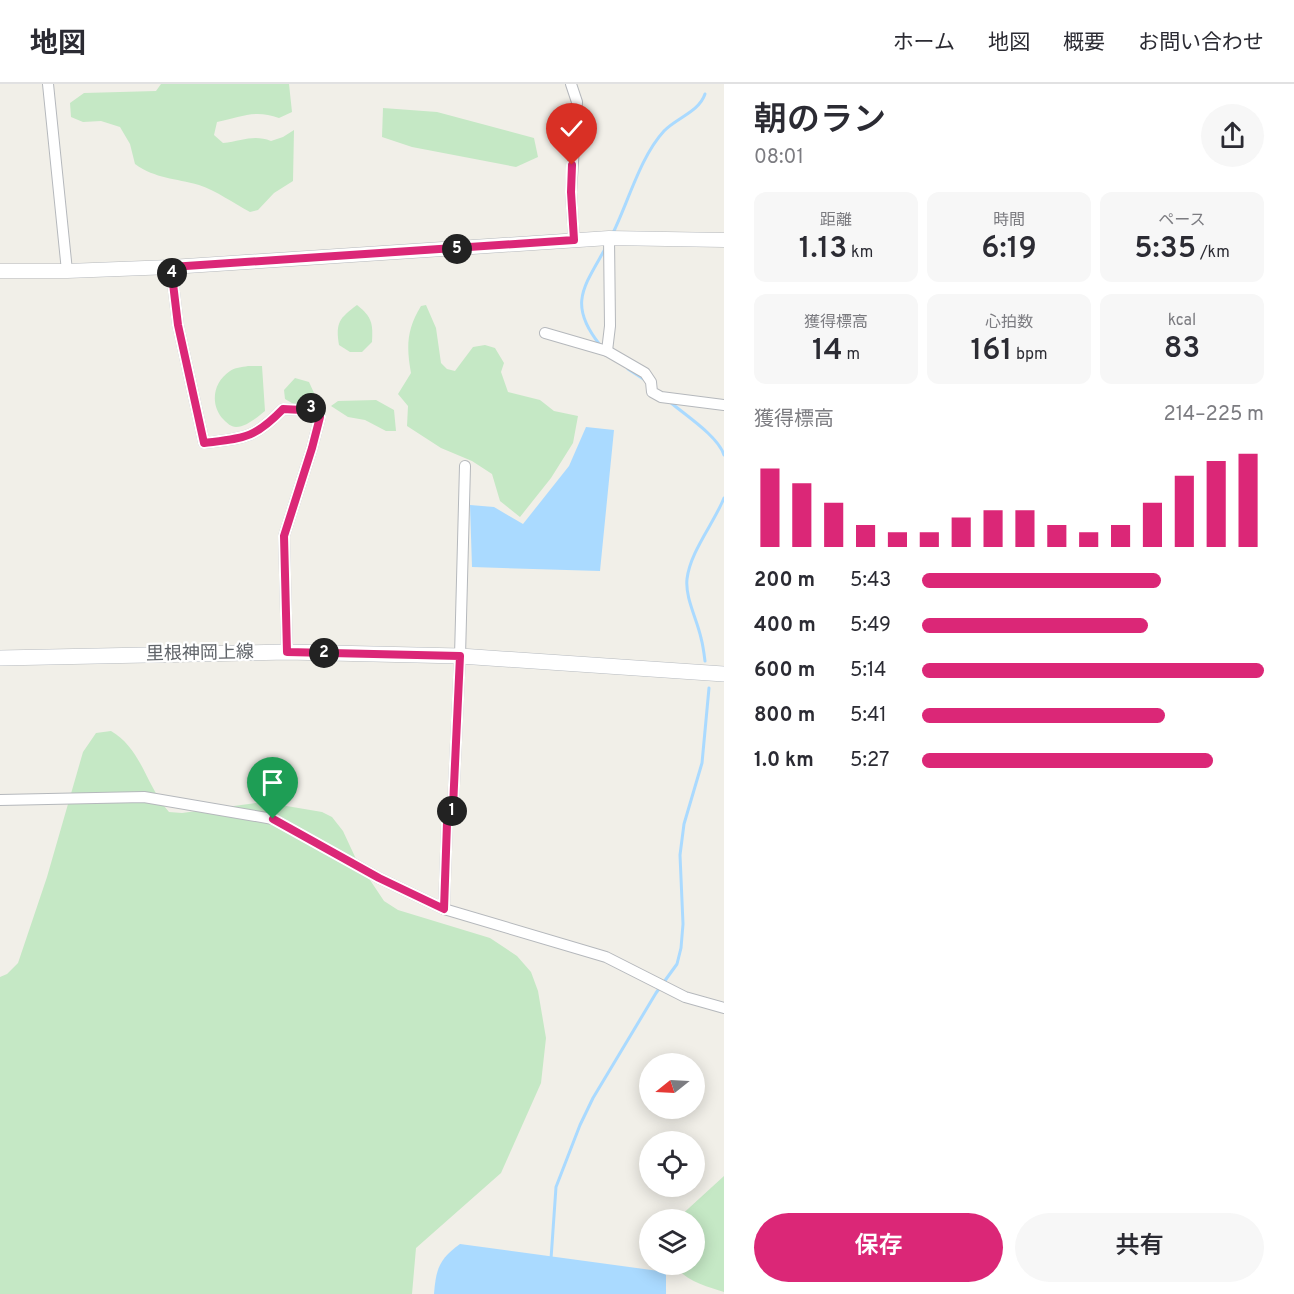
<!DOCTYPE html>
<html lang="ja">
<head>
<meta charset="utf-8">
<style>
  body { margin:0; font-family:Overpass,"Noto Sans JP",sans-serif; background:#f7f7f7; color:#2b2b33; height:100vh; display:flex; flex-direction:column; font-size:22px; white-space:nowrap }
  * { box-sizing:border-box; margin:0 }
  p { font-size:20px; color:#7c7c81 }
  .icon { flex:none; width:33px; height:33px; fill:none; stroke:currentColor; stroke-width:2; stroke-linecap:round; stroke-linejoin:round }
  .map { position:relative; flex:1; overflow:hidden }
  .details { display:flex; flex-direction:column; background:#fff; width:570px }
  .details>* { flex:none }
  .needle { width:39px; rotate:252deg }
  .buttons { position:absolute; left:639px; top:969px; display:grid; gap:12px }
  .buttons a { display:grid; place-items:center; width:66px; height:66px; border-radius:50%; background:#fff; box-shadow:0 3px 15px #0003; font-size:30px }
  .pin { position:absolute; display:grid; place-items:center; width:51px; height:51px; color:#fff; margin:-62px -26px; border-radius:50% 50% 50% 0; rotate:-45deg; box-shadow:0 0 6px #0007 }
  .pin .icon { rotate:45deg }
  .km { position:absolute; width:30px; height:30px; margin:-15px; border-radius:50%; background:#222; color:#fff; font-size:16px; line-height:30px; text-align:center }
  .round { display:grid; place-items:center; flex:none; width:63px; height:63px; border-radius:32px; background:#f7f7f7 }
  .overview { display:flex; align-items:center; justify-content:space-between; height:102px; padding:0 30px }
  h1 { font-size:33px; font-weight:600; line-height:45px }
  .metrics { display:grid; grid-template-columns:repeat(3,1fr); gap:9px; height:102px; padding:6px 30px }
  .metrics div { display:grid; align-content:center; border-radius:12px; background:#f7f7f7; text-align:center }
  .metrics b { font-size:30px; font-weight:600 }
  .metrics small { font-size:16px; font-weight:400 }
  .metrics p { font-size:16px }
  .chart { height:168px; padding:12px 30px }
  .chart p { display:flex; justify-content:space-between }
  .chart svg { width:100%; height:108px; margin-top:6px; stroke:#db2777; stroke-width:6 }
  .action { display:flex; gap:12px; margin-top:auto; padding:12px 30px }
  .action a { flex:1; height:69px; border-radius:36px; background:#db2777; color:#fff; font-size:24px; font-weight:600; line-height:69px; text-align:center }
  .action a+a { background:#f7f7f7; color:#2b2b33 }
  ul { padding:0 30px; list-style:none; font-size:20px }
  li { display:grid; grid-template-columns:96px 72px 1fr; align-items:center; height:45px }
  li i { height:15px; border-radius:8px; background:#db2777 }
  header { display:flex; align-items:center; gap:36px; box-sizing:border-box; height:84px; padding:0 30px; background:#fff; border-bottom:2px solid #e1e1e2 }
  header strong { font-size:28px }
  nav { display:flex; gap:33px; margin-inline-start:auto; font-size:21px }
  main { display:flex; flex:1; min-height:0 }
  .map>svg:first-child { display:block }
</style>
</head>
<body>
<header>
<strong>地図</strong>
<nav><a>ホーム</a><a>地図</a><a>概要</a><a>お問い合わせ</a></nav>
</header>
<main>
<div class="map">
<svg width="724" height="1210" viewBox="0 0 724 1210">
  <rect width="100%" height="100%" fill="#f1efe8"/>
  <g fill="#c5e8c5">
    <path d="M161,0h128l3,28 -13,6c-24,-9 -38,-1 -62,4l-3,13 9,8c19,-2 31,-9 48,-2l12,-4 11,-7 -1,51 -19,12 -16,17 -8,2c-17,-9 -33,-21 -51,-27 -24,-7 -43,-6 -64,-21l-5,-20 -10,-17 -19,-6 -18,1 -12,-5 -1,-14 14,-10 72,-2z"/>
    <polygon points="383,24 437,28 534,54 538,73 516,83 412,63 382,53"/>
    <path d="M357,221c15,12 16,18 15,37l-10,10h-12l-11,-7c-4,-23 1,-27 18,-40z"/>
    <path d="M426,221l10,23 5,35 6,6 8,2 18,-24 12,-2 10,3 9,15 -3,9 7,20 32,8 14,11 24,5 -5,27 -22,35 -31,39 -20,-16 -8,-27 -20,-13 -31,-13 -34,-22 1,-20 -10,-12 13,-21c-5,-27 -4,-44 10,-67z"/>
    <path d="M248,282h14l3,45c-8,6 -18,16 -29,16 -5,0 -9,-4 -12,-7 -14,-14 -12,-37 6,-49 4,-3 12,-4 18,-5z"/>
    <polygon points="295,294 309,298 314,309 310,319 302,325 285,315 284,306"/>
    <polygon points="376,316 394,326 396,347 386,347 365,336 348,333 331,322 338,317"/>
    <path d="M111,647c31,18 35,55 58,81l13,1 81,-11 59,10 10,5 11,14 13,28 28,42 14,9 92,28 27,18 14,16 7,19 8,47 -5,45 -40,90 -85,75 -4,46h-412v-317l7,-3 11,-11 29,-86 36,-125 13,-19z"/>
    <path d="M724,1092v116c-16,-5 -41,-12 -49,-27l19,-1v-44l-17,-1z"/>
  </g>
  <g fill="#aadaff">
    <polygon points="586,343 614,346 600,487 472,483 470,421 494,423 523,440 569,382"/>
    <path d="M460,1160l206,28v22h-232c2,-25 5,-35 26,-50z"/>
  </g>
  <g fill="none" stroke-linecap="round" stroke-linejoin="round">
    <g stroke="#aadaff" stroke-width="3">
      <path d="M612,151c16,-32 28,-78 52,-104 12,-13 35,-19 41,-37"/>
      <path d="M600,261c-32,-40 -17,-57 5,-96"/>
      <polyline points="628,285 645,296"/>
      <path d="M670,318c15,13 48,34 54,53"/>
      <path d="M705,577c-1,-8 -2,-16 -4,-23 -4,-19 -16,-40 -14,-59 3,-27 27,-56 37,-81"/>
      <polyline points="551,1175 556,1103 580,1041 593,1014 656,909 677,880 681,864 683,840 680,771 684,740 702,679 709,604"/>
    </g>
    <g stroke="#b5b8bc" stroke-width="12">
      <g id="minor">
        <polyline points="48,0 67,187"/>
        <polyline points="571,0 577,18 571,108 574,156"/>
        <path d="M171,183l7,58 26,118c40,-5 50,-4 79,-34l19,1 11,-3 7,10 -8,31 -28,88 3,116"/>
        <polyline points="545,249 607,267 645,289 651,298 652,308 661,313 724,321"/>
        <polyline points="607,267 610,242 609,154"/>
        <polyline points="0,716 144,713 273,735 379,794 444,825 606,873 685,913 724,924"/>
        <polyline points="444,825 447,739 453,723 460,572 465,382"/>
      </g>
    </g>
    <g stroke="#b5b8bc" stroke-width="15">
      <polyline id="tertiary" points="0,187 67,187 171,183 609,154 724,156"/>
    </g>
    <g stroke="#b6babf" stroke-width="16">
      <polyline id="secondary" points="0,574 287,568 460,572 724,590"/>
    </g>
    <use href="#minor" stroke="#fff" stroke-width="10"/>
    <use href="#tertiary" stroke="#fff" stroke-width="14"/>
    <use href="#secondary" stroke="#fff" stroke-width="15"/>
  </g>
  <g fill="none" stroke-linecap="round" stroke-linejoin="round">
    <g stroke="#fff" stroke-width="12">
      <path id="route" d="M273,735l106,59 65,31 3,-86 6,-16 7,-151 -173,-4 -3,-116 28,-88 8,-31 -6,-10 -12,3 -19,-1c-29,30 -39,29 -79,34l-26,-118 -7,-58 403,-27 -3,-48 1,-27"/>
    </g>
    <use href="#route" stroke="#db2777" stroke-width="8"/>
  </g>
  <g text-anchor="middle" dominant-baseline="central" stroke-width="4.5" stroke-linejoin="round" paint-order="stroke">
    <g font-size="18" fill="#5f6368" stroke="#fff">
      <text transform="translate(200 570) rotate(-1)">里根神岡上線</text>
    </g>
  </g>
</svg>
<div class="buttons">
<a><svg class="needle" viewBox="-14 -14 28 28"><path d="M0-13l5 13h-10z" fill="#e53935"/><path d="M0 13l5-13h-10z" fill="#7c7c81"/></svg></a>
<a><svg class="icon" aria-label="locate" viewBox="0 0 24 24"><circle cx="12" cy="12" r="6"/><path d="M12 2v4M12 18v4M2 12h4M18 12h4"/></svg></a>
<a><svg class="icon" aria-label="layers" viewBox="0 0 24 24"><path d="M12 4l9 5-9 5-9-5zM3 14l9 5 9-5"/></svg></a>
</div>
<div class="pin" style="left:273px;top:735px;background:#1e9e55"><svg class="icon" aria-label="arrive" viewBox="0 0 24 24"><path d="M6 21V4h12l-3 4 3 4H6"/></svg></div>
<div class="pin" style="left:572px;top:81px;background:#d93025"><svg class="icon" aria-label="check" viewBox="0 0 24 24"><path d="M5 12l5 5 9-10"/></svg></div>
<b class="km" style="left:452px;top:727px">1</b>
<b class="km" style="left:324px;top:569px">2</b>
<b class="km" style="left:311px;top:324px">3</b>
<b class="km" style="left:172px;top:189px">4</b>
<b class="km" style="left:457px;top:165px">5</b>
</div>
<section class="details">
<div class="overview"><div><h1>朝のラン</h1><p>08:01</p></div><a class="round"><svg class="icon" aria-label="share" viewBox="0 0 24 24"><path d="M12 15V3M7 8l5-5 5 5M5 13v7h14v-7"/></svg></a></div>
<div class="metrics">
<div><p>距離</p><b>1.13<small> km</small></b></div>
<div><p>時間</p><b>6:19</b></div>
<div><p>ペース</p><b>5:35<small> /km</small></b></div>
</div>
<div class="metrics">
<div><p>獲得標高</p><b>14<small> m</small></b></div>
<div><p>心拍数</p><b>161<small> bpm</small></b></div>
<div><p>kcal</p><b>83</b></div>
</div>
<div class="chart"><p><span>獲得標高</span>214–225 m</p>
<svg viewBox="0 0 160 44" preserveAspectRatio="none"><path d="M5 44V12M15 44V18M25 44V26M35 44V35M45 44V38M55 44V38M65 44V32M75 44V29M85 44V29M95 44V35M105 44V38M115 44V35M125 44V26M135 44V15M145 44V9M155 44V6"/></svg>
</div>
<ul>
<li><b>200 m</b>5:43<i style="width:70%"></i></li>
<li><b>400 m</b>5:49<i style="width:66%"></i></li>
<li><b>600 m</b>5:14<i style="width:100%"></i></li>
<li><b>800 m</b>5:41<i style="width:71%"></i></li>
<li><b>1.0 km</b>5:27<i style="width:85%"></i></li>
</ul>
<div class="action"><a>保存</a><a>共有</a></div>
</section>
</main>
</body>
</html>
